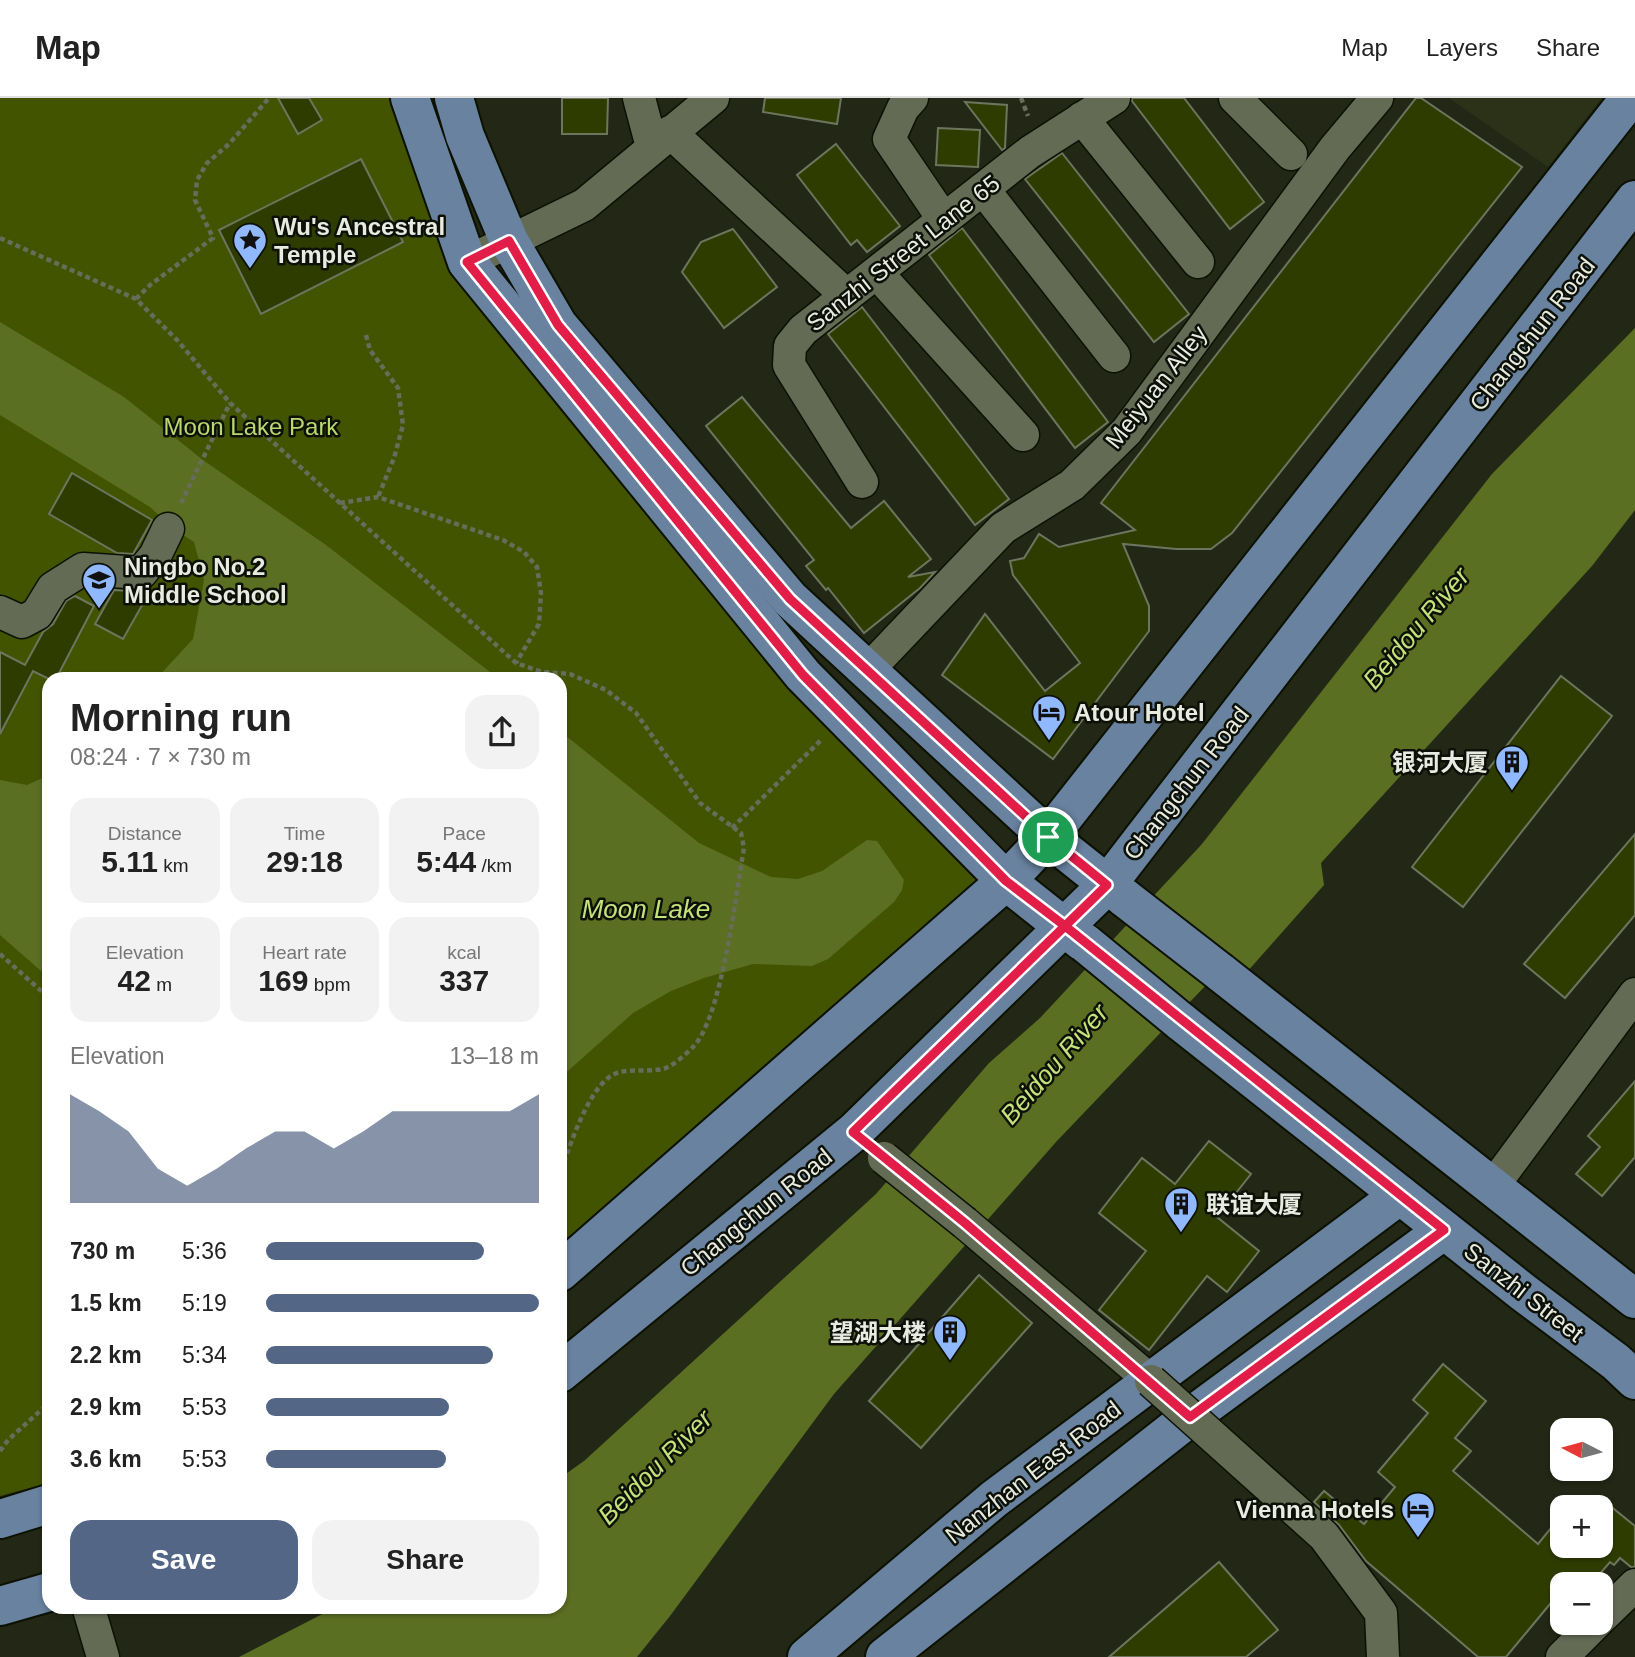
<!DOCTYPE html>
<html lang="en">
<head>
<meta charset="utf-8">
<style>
  body { margin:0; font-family:Helvetica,"Noto Sans SC",sans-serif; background:#f2f2f2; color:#222; height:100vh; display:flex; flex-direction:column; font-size:26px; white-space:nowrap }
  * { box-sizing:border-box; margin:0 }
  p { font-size:23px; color:#767676 }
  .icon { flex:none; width:38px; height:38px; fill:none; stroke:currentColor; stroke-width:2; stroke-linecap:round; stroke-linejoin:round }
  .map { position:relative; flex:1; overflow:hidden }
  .details { position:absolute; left:42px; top:574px; width:525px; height:942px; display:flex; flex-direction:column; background:#fff; border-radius:21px; box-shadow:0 2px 5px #0004 }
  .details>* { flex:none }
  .needle { width:46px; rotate:276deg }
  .fabs { position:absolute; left:1550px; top:1320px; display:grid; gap:14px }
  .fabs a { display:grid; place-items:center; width:63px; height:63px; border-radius:14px; background:#fff; box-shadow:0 2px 5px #0004; font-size:35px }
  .pin { position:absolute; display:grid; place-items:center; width:60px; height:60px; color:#fff; margin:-30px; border:4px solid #fff; border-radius:50%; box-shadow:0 2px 7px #0007 }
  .round { display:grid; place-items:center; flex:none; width:74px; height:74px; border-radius:21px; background:#f2f2f2 }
  .head { display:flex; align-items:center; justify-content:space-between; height:119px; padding:0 28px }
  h1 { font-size:38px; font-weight:800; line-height:52px }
  .figures { display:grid; grid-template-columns:repeat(3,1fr); gap:10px; height:119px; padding:7px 28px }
  .figures div { display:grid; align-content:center; border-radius:18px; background:#f2f2f2; text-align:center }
  .figures b { font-size:30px; font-weight:800 }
  .figures small { font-size:19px; font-weight:400 }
  .figures p { font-size:19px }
  .chart { height:196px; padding:14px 28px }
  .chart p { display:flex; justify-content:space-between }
  .chart svg { width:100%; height:126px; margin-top:7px; fill:#546685; opacity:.7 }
  .button { display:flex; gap:14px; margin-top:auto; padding:14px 28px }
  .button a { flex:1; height:80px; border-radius:21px; background:#546685; color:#fff; font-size:28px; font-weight:800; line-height:80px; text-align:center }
  .button a+a { background:#f2f2f2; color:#222 }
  ul { padding:0 28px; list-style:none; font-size:23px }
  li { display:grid; grid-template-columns:112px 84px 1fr; align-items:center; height:52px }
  li i { height:18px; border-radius:9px; background:#546685 }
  header { display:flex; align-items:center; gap:42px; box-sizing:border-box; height:98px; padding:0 35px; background:#fff; border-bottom:2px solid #e0e0e0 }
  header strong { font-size:33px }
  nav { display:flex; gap:38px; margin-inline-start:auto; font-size:24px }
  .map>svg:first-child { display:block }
</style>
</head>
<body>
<header>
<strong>Map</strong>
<nav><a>Map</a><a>Layers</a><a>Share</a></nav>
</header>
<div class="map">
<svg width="1635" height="1559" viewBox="0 0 1635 1559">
  <rect width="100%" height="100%" fill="#222815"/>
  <polygon fill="#2b3218" points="1449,0 1602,0 1548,69"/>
  <polygon fill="#435400" points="0,0 391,0 447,170 735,513 983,787 758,988 560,1146 560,581 49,581 49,1385 0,1398"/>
  <g fill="#5b6f22">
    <polygon points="0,224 124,299 203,362 326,447 499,581 156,581 193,541 204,482 194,444 174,431 150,409 0,317"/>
    <polygon points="1635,230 1635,412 1592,468 1321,765 1324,787 1246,875 1231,861 1056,1044 834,1296 670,1518 637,1559 239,1559 336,1509 560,1508 560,1380 584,1363 876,1096 989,965 1040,920 1202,746 1492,376"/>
    <polygon points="560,633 699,745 771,779 798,781 822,773 867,742 877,743 904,782 902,792 894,804 828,861 812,868 753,866 704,880 671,893 633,915 560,980"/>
    <polygon points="49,677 49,880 0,837 0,682 27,687"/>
  </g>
  <g fill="#2f3c00" stroke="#6d755f" stroke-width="2">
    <polygon points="278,0 309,0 322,22 298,36"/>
    <polygon points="562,0 608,0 607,36 562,36"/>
    <polygon points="765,0 841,0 837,26 763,14"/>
    <polygon points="1132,0 1184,0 1264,104 1230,131 1132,3"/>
    <polygon points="1416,0 1421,0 1522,69 1232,435 1211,451 1176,451 1123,446 1149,508 1149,533 1053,661 942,577 985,516 1045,593 1080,565 1013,477 1010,463 1024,460 1039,436 1059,449 1135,432 1101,405"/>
    <polygon points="965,4 1007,7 1005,50 1002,52"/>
    <polygon points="938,30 980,32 978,69 936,67"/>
    <polygon points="836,46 900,128 867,154 857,142 851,147 797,77"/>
    <polygon points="1062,55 1189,216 1154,244 1025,81"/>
    <polygon points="361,61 403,144 261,216 219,132"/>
    <polygon points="962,130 1108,324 1075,350 929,157"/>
    <polygon points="733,131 777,189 724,230 682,174 701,144"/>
    <polygon points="862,209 1009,401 975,427 828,236"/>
    <polygon points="742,299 851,430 884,403 931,461 908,479 935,474 920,490 864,535 828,490 826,492 806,468 814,462 706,328"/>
    <polygon points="72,375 152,422 133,456 117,455 49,416"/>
    <polygon points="114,492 129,493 145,502 123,541 95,526"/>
    <polygon points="75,498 94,508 56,581 49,581 33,573 0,636 0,554 25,567 43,534 53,526 66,503"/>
    <polygon points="1561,578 1612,618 1463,809 1412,769"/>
    <polygon points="1635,736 1635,817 1565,900 1524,866"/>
    <polygon points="1635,983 1635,1059 1602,1098 1576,1076 1600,1049 1588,1038"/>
    <polygon points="1209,1043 1251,1076 1217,1119 1259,1153 1227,1194 1207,1178 1149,1252 1099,1212 1146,1153 1099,1115 1142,1060 1175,1086"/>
    <polygon points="979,1177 1032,1225 921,1350 869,1303"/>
    <polygon points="1443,1266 1486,1303 1455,1340 1471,1353 1453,1373 1538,1446 1560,1419 1563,1422 1563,1447 1601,1447 1601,1409 1599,1409 1604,1403 1635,1428 1635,1469 1631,1469 1620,1460 1614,1467 1610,1464 1591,1486 1563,1486 1563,1516 1550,1506 1506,1559 1478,1559 1366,1463 1339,1427 1314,1404 1324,1393 1364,1426 1395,1389 1378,1374 1428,1315 1413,1302"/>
    <polygon points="1219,1464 1278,1532 1246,1559 1109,1559"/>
  </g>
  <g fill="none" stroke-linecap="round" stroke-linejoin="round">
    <g stroke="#0c1102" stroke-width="35">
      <g id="minor">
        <polyline points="639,0 652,49"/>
        <polyline points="912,0 903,10 889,41 944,122"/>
        <polyline points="1235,0 1291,56"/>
        <polyline points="1082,20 1198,164"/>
        <polyline points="670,34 847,198"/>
        <polyline points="983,91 1114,258"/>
        <polyline points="467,164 584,107 713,0"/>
        <polyline points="877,175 1023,337"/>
        <polyline points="862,384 789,267 790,248 803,232 1030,54 1114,0"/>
        <polyline points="0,514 22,524 37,516 53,490 83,471 141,475 155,458 168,431"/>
        <polyline points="868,572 1003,430 1072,387 1127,333 1335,50 1377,0"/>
        <polyline points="1493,1088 1635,896"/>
        <polyline points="965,1125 1151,1283"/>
        <polyline points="88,1508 103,1559"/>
        <polyline points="1601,1520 1635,1487"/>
        <polyline points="1562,1559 1597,1524"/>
      </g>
    </g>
    <g stroke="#0c1102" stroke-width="42">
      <g id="major">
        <polyline points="410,0 467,164 803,577 1006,783 1083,844"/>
        <polyline points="454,0 465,38 509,143 558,227 790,501 1048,739 1126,801"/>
        <polyline points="1220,874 1635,1201"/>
        <polyline points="1180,923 1524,1195 1616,1264 1635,1282"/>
        <polyline points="560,1174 1006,783 1048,739 1630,0"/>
        <polyline points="560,1275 854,1034 1107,787 1635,102"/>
        <polyline points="0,1421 49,1406"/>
        <polyline points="0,1508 49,1494"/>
        <polyline points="807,1559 994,1401 1400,1097"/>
        <polyline points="885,1559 1190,1319 1444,1132"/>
      </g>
    </g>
    <g stroke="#676c5b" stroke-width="4.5" stroke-dasharray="5 3.5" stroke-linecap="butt">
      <polyline points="1021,0 1028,18"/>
      <path d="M0,140l136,61 42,42 52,62 286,260 26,9 28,2 36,16 30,23 64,90 41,30 3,15c-8,44 -22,170 -51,199 -7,7 -21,20 -30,22 -14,3 -29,0 -43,3 -28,6 -48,68 -57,93l-3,2"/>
      <polyline points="136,201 150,187 213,140 195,102 197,82 207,65 229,46 269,0"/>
      <polyline points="366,237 370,252 398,290 403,327 394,360 378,399"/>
      <polyline points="181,405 230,305"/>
      <polyline points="340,405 378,399 503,442 524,454 537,469 541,495 539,526 516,565"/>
      <polyline points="732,730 821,642"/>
      <polyline points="0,856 49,900"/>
      <polyline points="0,1353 8,1342 49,1305"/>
    </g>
    <use href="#minor" stroke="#646b55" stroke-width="32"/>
    <use href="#major" stroke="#6982a0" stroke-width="38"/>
    <g stroke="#0c1102" stroke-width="35" stroke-linecap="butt">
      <g id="minor-bridge">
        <polyline points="884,1060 965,1125"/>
        <polyline points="1151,1283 1324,1438 1381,1515 1383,1559"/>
      </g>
    </g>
    <g stroke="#0c1102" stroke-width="42" stroke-linecap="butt">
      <g id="major-bridge">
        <polyline points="1126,801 1220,874"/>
        <polyline points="1085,845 1180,923"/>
      </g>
    </g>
    <use href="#minor-bridge" stroke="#646b55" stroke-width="32"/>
    <use href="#major-bridge" stroke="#6982a0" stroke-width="38"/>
  </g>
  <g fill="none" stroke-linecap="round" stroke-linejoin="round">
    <g stroke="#fff" stroke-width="14">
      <polyline id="route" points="1048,739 790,501 558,227 509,143 467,164 803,577 1006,783 1065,828 853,1034 965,1125 1190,1319 1444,1132 1065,828 1107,787 1048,739"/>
    </g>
    <use href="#route" stroke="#e11d48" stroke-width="9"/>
  </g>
  <defs>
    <g id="sight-pin" transform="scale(1.75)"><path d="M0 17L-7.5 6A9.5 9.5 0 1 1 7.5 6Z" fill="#90b8fd" stroke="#0d1007"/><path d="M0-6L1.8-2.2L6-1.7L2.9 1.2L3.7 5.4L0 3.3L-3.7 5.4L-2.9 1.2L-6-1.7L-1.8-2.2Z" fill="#111"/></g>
    <g id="school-pin" transform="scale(1.75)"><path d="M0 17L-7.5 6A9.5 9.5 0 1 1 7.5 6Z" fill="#90b8fd" stroke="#0d1007"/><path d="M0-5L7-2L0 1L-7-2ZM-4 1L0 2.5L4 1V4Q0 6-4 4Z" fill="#111"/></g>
    <g id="hotel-pin" transform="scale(1.75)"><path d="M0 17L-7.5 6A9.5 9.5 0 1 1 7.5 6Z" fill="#90b8fd" stroke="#0d1007"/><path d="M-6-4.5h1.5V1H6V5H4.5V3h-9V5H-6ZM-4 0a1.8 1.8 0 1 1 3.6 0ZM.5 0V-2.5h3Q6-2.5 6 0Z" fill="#111"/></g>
    <g id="building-pin" transform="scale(1.75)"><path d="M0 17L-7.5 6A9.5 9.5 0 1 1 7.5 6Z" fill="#90b8fd" stroke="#0d1007"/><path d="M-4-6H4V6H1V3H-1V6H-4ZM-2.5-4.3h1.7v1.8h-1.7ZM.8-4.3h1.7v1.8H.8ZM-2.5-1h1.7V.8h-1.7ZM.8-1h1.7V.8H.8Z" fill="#111"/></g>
  </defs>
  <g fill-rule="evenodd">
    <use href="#sight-pin" x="250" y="142"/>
    <use href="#school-pin" x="99" y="482"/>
    <use href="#hotel-pin" x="1049" y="614"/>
    <use href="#building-pin" x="1512" y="664"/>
    <use href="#building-pin" x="1181" y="1106"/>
    <use href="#building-pin" x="950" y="1234"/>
    <use href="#hotel-pin" x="1418" y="1411"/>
  </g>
  <g text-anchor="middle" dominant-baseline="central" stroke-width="5" stroke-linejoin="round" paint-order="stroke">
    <g font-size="24" font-weight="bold" fill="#e8ece0" stroke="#0d1007" text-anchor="start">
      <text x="274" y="128">Wu's Ancestral<tspan x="274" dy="28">Temple</tspan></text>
      <text x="124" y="468">Ningbo No.2<tspan x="124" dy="28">Middle School</tspan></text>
      <text x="1074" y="614">Atour Hotel</text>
      <text x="1488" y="664" text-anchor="end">银河大厦</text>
      <text x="1206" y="1106">联谊大厦</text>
      <text x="926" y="1234" text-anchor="end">望湖大楼</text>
      <text x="1394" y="1411" text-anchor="end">Vienna Hotels</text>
    </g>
    <g font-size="24" fill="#e8ece0" stroke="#0d1007">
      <text transform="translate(903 155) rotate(-38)">Sanzhi Street Lane 65</text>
      <text transform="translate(1532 236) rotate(-52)">Changchun Road</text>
      <text transform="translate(1156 289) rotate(-52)">Meiyuan Alley</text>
      <text transform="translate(1186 685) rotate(-52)">Changchun Road</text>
      <text transform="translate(756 1114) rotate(-39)">Changchun Road</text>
      <text transform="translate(1524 1194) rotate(38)">Sanzhi Street</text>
      <text transform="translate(1033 1374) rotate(-38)">Nanzhan East Road</text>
    </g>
    <g font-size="24" fill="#bad870" stroke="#0d1007">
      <text x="251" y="328">Moon Lake Park</text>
    </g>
    <g font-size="26" font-style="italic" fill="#c5e37c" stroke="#0d1007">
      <text transform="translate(1416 530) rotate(-50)">Beidou River</text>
      <text x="646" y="811">Moon Lake</text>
      <text transform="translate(1054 966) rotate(-49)">Beidou River</text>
      <text transform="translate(655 1369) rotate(-45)">Beidou River</text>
    </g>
  </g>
</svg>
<div class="fabs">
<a><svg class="needle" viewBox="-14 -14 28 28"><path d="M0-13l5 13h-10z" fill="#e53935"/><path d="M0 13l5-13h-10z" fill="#767676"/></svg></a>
<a>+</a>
<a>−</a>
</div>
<div class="pin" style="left:1048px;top:739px;background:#1e9e55"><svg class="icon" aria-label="arrive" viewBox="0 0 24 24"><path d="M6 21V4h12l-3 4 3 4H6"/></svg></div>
<section class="details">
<div class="head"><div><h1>Morning run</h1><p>08:24 · 7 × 730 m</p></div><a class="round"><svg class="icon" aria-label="share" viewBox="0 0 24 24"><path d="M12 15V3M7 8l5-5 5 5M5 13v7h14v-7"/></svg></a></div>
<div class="figures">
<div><p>Distance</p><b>5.11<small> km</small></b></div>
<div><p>Time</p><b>29:18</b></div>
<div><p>Pace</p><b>5:44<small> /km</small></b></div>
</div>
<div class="figures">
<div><p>Elevation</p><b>42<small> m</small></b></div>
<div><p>Heart rate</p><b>169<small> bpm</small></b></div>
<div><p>kcal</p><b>337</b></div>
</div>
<div class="chart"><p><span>Elevation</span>13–18 m</p>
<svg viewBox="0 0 160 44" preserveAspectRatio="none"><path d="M0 44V6L10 12L20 19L30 32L40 38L50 32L60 25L70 19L80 19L90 25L100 19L110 12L120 12L130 12L140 12L150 12L160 6V44z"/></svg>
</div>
<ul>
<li><b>730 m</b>5:36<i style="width:80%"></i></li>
<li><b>1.5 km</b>5:19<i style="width:100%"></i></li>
<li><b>2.2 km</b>5:34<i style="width:83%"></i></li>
<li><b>2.9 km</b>5:53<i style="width:67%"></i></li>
<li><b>3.6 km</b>5:53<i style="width:66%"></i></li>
</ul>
<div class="button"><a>Save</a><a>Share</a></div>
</section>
</div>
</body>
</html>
